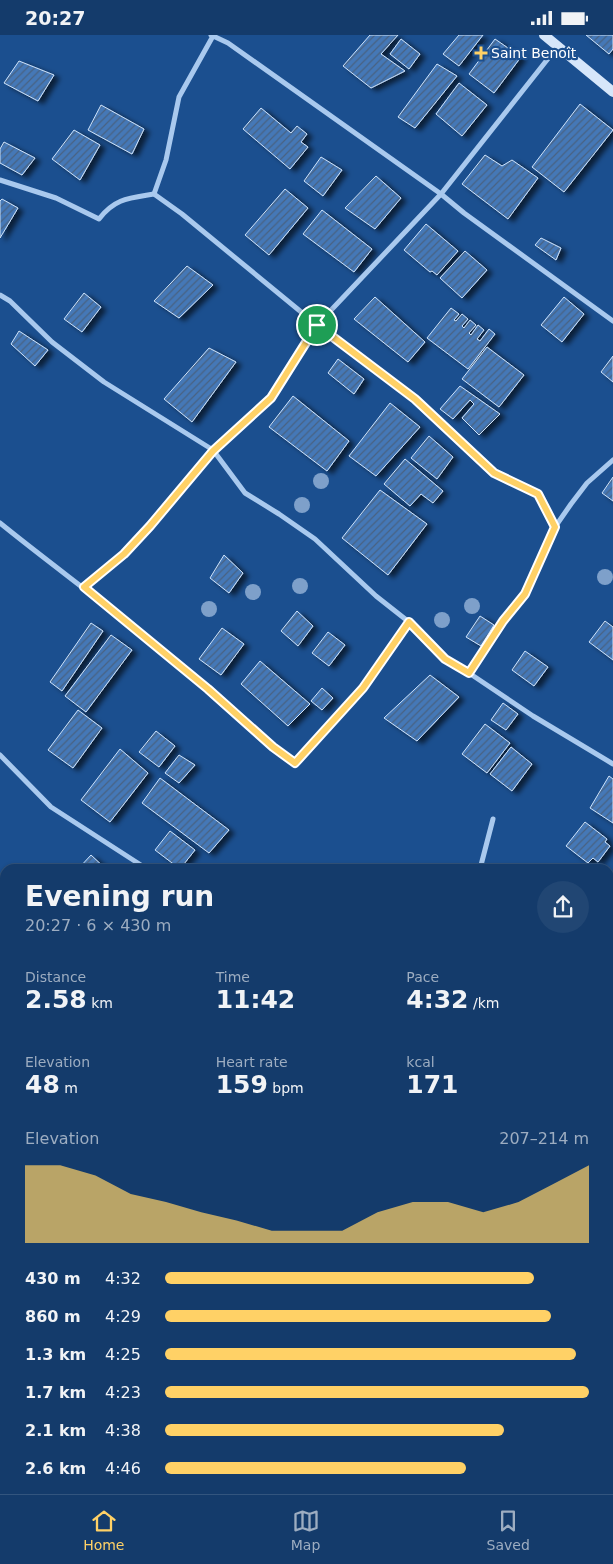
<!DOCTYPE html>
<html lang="en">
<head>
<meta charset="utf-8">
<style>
  body { margin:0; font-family:"DejaVu Sans",sans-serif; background:#214673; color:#f1f3f6; height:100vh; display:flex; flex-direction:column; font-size:19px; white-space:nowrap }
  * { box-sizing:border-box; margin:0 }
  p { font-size:16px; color:#9dadc1 }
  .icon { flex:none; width:28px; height:28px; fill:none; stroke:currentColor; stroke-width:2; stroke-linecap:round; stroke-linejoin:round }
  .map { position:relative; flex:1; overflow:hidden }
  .drawer { position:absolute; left:0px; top:829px; width:614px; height:631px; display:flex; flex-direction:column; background:#143b6b; border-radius:15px 15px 0 0; box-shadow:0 1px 4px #0004,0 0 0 1px #33557e }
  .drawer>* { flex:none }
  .pin { position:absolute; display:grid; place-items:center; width:42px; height:42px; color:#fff; margin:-21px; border:2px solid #fff; border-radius:50%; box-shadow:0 1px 5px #0007 }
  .round { display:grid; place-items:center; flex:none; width:52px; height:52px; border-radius:26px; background:#214673 }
  .overview { display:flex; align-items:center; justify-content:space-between; height:85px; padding:0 25px }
  h1 { font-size:28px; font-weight:600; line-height:38px }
  .figures { display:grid; grid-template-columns:repeat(3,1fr); gap:8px; height:85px; padding:5px 25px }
  .figures div { display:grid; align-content:center }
  .figures b { font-size:25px; font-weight:600 }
  .figures small { font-size:14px; font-weight:400 }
  .figures p { font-size:14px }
  .chart { height:140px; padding:10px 25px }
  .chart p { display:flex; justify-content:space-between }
  .chart svg { width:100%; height:90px; margin-top:5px; fill:#ffd166; opacity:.7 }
  ul { padding:0 25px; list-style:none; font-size:16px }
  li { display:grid; grid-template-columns:80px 60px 1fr; align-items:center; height:38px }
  li i { height:12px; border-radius:6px; background:#ffd166 }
  .status { display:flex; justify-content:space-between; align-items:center; height:35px; padding:0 25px; background:#143b6b; direction:ltr }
  .status svg { height:14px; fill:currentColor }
  .tabs { display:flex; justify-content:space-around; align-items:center; height:70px; border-top:1px solid #33557e; background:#143b6b; font-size:14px; color:#9dadc1 }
  .tabs a { display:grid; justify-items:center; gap:2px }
  .tabs .active { color:#ffd166 }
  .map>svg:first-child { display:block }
</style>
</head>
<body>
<div class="status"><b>20:27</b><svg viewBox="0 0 49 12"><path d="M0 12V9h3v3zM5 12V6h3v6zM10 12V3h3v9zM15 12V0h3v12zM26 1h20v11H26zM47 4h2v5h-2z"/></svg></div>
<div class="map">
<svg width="613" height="1459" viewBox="0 0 613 1459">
  <defs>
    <pattern id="building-hatch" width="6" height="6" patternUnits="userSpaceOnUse" patternTransform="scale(1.25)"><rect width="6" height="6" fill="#4478b7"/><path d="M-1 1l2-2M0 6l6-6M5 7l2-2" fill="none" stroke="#486282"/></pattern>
    <filter id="shadow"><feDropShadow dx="5.5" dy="3" stdDeviation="2.5" flood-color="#0009"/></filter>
  </defs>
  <rect width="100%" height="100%" fill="#1b4f8f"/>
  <g fill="url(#building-hatch)" stroke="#cfe3fa" filter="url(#shadow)">
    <polygon points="370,0 398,0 381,19 405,36 371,53 343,31"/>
    <polygon points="459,0 483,0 459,31 443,19"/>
    <polygon points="586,0 613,0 613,14 609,19"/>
    <polygon points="401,4 420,19 409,34 390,19"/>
    <polygon points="495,4 521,22 494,58 469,39"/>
    <polygon points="19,26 54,40 38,66 4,48"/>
    <polygon points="437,29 457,41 415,93 398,82"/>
    <polygon points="459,48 487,70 462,101 436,79"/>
    <polygon points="580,69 613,95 564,157 532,132"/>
    <polygon points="101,70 144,94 132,119 88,95"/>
    <polygon points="261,73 291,98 297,91 307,99 301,107 308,112 290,134 243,94"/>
    <polygon points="74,95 100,110 80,145 52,124"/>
    <polygon points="4,107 35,123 22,140 0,128 0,114"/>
    <polygon points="485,120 502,131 512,125 538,143 508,184 462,149"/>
    <polygon points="321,122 342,135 323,161 304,146"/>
    <polygon points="376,141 401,163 375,194 345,173"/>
    <polygon points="285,154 308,173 269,220 245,200"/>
    <polygon points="2,164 18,173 0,203 0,166"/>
    <polygon points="322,175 372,214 354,237 303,199"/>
    <polygon points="426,189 458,216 437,240 432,236 430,237 404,215"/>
    <polygon points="541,203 561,213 556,225 535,210"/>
    <polygon points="465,216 487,235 462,263 440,243"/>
    <polygon points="187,231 213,250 179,283 154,266"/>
    <polygon points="84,258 101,272 82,297 64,284"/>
    <polygon points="375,262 425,307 408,327 354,284"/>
    <polygon points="564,262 584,279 562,307 541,290"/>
    <polygon points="451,273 459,279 454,285 456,286 462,279 468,284 462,291 464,293 470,285 476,290 469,298 471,300 478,290 484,295 477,304 480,306 489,294 495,299 468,334 427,303"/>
    <polygon points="19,296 48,315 35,331 11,309"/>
    <polygon points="487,312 524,340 499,372 462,344"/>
    <polygon points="209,313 236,327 192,387 164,364"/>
    <polygon points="613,321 613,347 601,337"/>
    <polygon points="338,324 364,344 354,359 328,338"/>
    <polygon points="460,351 500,379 479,400 462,383 474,369 470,365 453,384 440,374"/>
    <polygon points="293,361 349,406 327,436 269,392"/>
    <polygon points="390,368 420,392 376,441 349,421"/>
    <polygon points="429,401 453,422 437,444 411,423"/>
    <polygon points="405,424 443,456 433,468 421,459 410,471 384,449"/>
    <polygon points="613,442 613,466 602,458"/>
    <polygon points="380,455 427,489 388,540 342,503"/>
    <polygon points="224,520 243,538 229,558 210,543"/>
    <polygon points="297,576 313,591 298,611 281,596"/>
    <polygon points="480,581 494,590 481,611 466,602"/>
    <polygon points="605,586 613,592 613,625 589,607"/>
    <polygon points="91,588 103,596 62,656 50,647"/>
    <polygon points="222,593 244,609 221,640 199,624"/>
    <polygon points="328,597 345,610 329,631 312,618"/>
    <polygon points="111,600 132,615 86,677 65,661"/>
    <polygon points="525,616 548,632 534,651 512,635"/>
    <polygon points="260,626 310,669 288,691 241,649"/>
    <polygon points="430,640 459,662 417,706 384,683"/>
    <polygon points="322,653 333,663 322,675 311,666"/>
    <polygon points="503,668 518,679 506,695 491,685"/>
    <polygon points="78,675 102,693 73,733 48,715"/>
    <polygon points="485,689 510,708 487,738 462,719"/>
    <polygon points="156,696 175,711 159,732 139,717"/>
    <polygon points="511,712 532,729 512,756 490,739"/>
    <polygon points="120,714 148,738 110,787 81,765"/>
    <polygon points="179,720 195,730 179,748 165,738"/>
    <polygon points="609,741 613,744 613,788 590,773"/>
    <polygon points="160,743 229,795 209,818 142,768"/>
    <polygon points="585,787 607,804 605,807 610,811 598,827 593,823 588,828 566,811"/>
    <polygon points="170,796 195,815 180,834 155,815"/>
    <polygon points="91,820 106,834 78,834"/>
    <polygon points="609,921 613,922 613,946 609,942"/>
    <polygon points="609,1032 613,1037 613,1061 609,1056"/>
    <polygon points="2,1075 5,1077 5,1118 0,1115 0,1077"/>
    <polygon points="613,1083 613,1126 609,1130 609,1087"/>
    <polygon points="0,1188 5,1193 5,1201 0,1207"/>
    <polygon points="0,1256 5,1262 5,1287 0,1292"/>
    <polygon points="609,1280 613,1285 613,1302 609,1307"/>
    <polygon points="613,1359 613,1391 609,1396 609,1364"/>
    <polygon points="613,1397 613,1418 609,1414 609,1402"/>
    <polygon points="393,1455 466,1455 470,1459 390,1459"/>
    <polygon points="507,1455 546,1455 551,1459 512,1459"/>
  </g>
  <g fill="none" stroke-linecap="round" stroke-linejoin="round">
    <g stroke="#a9c9ee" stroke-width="5">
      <polyline points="211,0 228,8 441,159 464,178 613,286"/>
      <path d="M0,145l56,18 43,21c16,-21 31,-21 55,-25l28,20 135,111 98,74 79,74 44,21 17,33"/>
      <polyline points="154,159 166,125 179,62 213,1"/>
      <polyline points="0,260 10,266 52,307 104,347 213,415 245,458 279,479 315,504 376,561 409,587 445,624 469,638 533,681 613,729"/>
      <path d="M0,488c53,43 109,83 161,127 45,38 87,79 134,113l68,-75 46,-66"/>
      <polyline points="83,552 123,519 150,491 213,415 271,363 317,290 441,159 558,11"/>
      <polyline points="469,638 503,586 525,559 555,492 571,469 587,448 613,425"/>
      <polyline points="0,720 51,772 147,834"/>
      <polyline points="480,834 493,784"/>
      <polyline points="609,894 613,889"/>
      <polyline points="0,956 5,960"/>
      <polyline points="609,963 613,967"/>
      <polyline points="0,1168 5,1171"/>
      <polyline points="609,1216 613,1211"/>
      <polyline points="292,1455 298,1459"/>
      <polyline points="594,1455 598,1459"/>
      <polyline points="243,1459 249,1455"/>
    </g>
    <polyline stroke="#d6e6fa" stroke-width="10" points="544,0 613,57"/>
  </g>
  <g fill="#7ea0ca">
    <circle cx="321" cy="446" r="8"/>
    <circle cx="302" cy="470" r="8"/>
    <circle cx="605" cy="542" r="8"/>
    <circle cx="300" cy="551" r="8"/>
    <circle cx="253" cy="557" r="8"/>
    <circle cx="472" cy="571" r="8"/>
    <circle cx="209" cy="574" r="8"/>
    <circle cx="442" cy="585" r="8"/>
  </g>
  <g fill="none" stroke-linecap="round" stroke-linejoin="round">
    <g stroke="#fff" stroke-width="10">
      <polygon id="route" points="317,290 415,364 494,438 538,459 555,492 525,559 503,586 469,638 445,624 409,587 363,653 295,728 273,712 208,654 84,552 124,519 150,491 213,416 271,363"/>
    </g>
    <use href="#route" stroke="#ffd166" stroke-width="6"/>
  </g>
  <path fill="#ffd166" stroke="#1b4f8f" stroke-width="2" d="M478.5 10.5h5v5h5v5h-5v5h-5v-5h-5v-5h5z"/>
  <g text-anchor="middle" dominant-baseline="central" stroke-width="4.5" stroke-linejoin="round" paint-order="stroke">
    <g font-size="14" fill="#fff" stroke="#1b4f8f" text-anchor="start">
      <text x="491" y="18">Saint Benoît</text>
    </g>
  </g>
</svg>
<div class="pin" style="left:317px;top:290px;background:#1e9e55"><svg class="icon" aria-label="arrive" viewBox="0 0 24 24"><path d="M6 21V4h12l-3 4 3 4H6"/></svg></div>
<section class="drawer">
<div class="overview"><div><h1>Evening run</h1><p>20:27 · 6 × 430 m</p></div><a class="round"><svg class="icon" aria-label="share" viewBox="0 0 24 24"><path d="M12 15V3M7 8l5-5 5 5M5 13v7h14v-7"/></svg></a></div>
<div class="figures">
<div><p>Distance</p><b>2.58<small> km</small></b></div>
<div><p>Time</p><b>11:42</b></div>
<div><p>Pace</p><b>4:32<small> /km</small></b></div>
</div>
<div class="figures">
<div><p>Elevation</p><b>48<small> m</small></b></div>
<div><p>Heart rate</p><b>159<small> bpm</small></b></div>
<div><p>kcal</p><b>171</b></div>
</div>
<div class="chart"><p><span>Elevation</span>207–214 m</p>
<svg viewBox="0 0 160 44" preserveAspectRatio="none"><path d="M0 44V6L10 6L20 11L30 20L40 24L50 29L60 33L70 38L80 38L90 38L100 29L110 24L120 24L130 29L140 24L150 15L160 6V44z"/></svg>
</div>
<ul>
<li><b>430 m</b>4:32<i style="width:87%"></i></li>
<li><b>860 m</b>4:29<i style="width:91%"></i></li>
<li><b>1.3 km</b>4:25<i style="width:97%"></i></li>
<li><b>1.7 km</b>4:23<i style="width:100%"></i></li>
<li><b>2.1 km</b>4:38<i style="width:80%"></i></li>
<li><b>2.6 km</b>4:46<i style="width:71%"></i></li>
</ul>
</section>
</div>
<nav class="tabs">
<a class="active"><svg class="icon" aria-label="home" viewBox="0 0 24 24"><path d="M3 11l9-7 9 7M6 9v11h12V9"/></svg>Home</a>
<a><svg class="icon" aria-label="map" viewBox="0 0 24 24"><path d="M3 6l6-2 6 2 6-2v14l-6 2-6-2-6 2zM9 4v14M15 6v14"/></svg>Map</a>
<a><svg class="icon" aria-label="saved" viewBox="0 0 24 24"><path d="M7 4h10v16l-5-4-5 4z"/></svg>Saved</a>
</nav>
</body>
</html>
